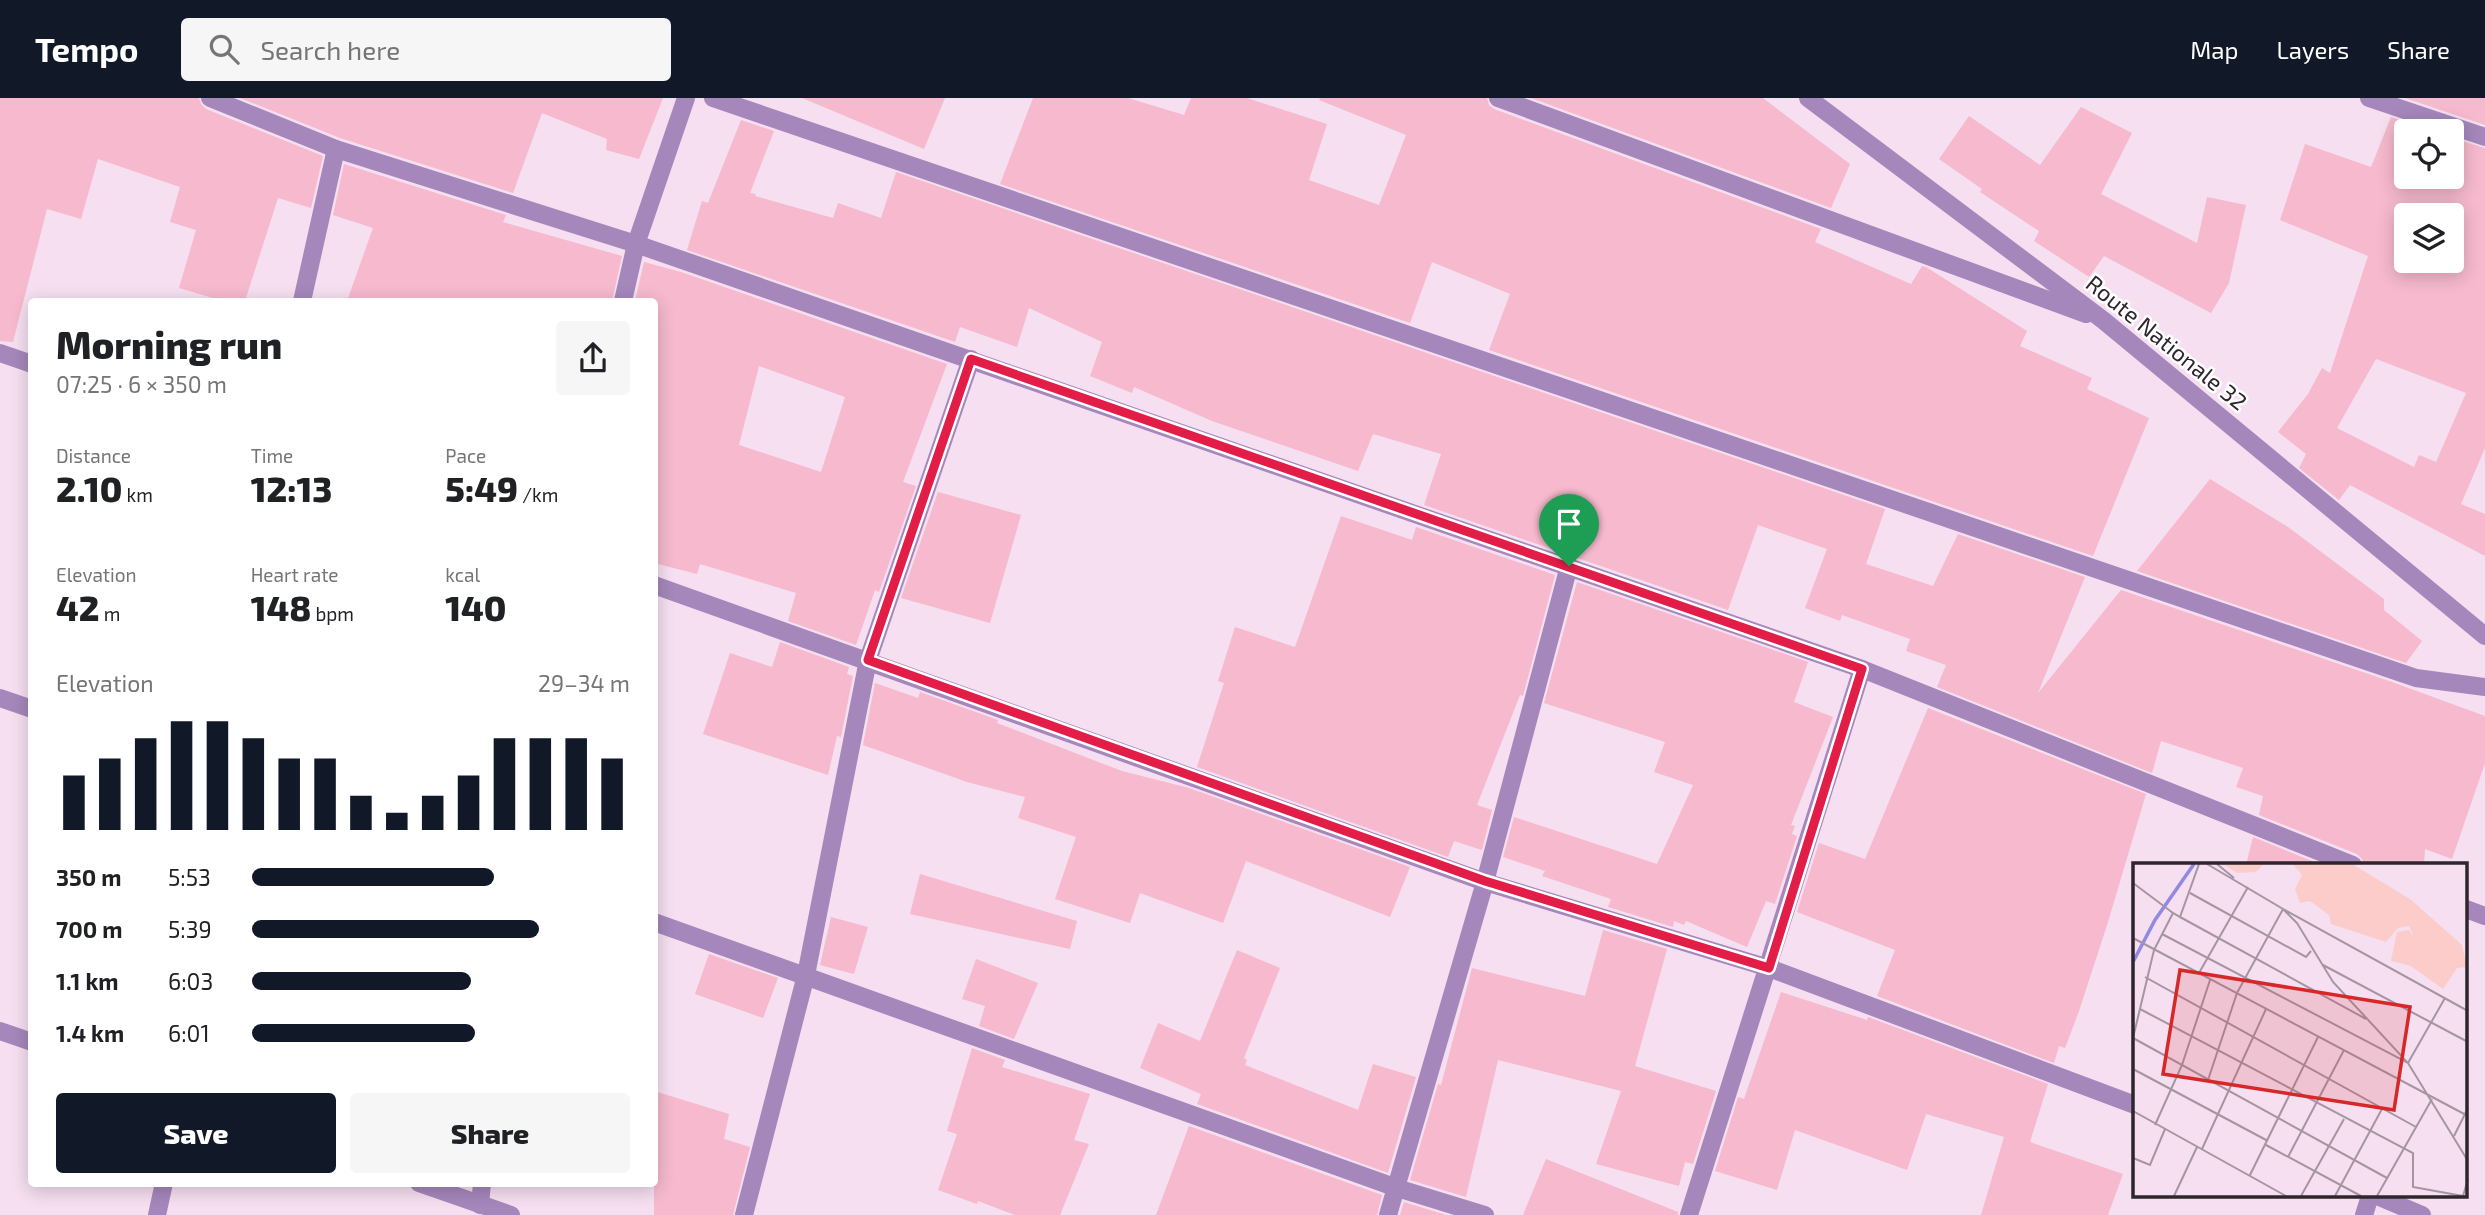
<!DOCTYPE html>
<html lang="en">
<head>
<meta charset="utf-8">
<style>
  body { margin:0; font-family:"Exo 2",sans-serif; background:#f6f6f6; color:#202124; height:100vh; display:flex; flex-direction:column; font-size:26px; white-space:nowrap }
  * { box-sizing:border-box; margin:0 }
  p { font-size:23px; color:#757577 }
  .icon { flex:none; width:38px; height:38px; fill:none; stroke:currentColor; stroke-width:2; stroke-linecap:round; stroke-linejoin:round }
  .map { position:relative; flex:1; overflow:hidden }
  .panel { position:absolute; left:28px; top:200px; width:630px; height:889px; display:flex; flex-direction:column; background:#fff; border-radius:7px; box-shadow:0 4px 18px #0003 }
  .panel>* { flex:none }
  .tools { position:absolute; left:2394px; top:21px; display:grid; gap:14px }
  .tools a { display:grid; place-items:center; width:70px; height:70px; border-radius:7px; background:#fff; box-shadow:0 4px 18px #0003; font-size:35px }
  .pin { position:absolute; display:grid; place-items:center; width:60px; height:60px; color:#fff; margin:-72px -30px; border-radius:50% 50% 50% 0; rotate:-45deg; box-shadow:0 0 7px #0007 }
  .pin .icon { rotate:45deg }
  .round { display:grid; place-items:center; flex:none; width:74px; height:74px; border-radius:7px; background:#f6f6f6 }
  .head { display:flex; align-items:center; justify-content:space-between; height:119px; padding:0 28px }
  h1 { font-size:38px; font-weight:800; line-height:52px }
  .figures { display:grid; grid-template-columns:repeat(3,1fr); gap:10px; height:119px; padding:7px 28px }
  .figures div { display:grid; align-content:center }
  .figures b { font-size:35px; font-weight:800 }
  .figures small { font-size:19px; font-weight:400 }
  .figures p { font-size:19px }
  .chart { height:196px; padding:14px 28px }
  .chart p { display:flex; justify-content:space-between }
  .chart svg { width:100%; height:126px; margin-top:7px; stroke:#111827; stroke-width:6 }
  .action { display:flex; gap:14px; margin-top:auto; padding:14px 28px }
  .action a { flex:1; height:80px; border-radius:7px; background:#111827; color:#fff; font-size:28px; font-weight:800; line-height:80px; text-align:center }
  .action a+a { background:#f6f6f6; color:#202124 }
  ul { padding:0 28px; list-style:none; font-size:23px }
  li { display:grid; grid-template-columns:112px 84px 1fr; align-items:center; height:52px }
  li i { height:18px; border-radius:9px; background:#111827 }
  header { display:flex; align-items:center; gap:42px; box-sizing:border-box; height:98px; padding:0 35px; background:#111827; color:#fff }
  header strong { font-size:33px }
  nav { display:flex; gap:38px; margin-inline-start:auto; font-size:24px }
  .search { width:490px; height:63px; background:#f6f6f6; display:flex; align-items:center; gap:18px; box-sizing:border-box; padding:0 24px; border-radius:7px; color:#757577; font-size:26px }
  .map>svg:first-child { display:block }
</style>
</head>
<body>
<header>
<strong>Tempo</strong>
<div class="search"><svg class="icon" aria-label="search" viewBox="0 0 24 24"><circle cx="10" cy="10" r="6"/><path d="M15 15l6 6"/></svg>Search here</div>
<nav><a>Map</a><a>Layers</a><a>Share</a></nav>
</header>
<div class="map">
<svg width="2485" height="1117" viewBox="0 0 2485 1117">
  <rect width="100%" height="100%" fill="#f5dff0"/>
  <g fill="#f6b9cd" fill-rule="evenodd">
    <polygon points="0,0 199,0 201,6 206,11 323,58 311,110 278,100 245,203 223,203 179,190 196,132 170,124 180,89 98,61 81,121 47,111 13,244 0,243"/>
    <polygon points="240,0 663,0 639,61 606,52 607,41 542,15 513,95 340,40"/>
    <polygon points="802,0 945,0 924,51"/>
    <polygon points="1033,0 1128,0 1184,17 1191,0 1247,0 1327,26 1309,82 1379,107 1406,37 1319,2 1320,0 1487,0 1489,7 1494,11 1821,131 1815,144 1911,186 1922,168 1926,169 2027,233 2020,248 2092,280 2087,291 2149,320 2093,458 1489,252 1510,196 1432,164 1410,225 1000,86"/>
    <polygon points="1531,0 1763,0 1850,66 1831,110"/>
    <polygon points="2405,0 2485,0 2485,27"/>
    <polygon points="2081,9 2132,35 2101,96 2197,145 2207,99 2246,107 2229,185 2211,215 2104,158 2089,179 2034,143 2039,133 1980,94 1982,91 1939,61 1969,18 2040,67"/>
    <path d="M2391,19l41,14h-26v46h46v-39l33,10v300l-24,56 24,10v42l-135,-71 -11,15 -40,-32 7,-14 -28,-22 30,-38 14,-26 8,5 38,-117 -88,-36 25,-76 66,23zM2406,117h46v46h-46zM2376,261l90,34 -30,69 -17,-7 -5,12 -77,-39z"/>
    <polygon points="741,22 774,33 750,95 756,96 755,98 833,120 838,105 881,120 896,74 1885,411 1866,466 1933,488 1958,436 2085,479 2038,595 2121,492 2392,584 2485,618 2485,665 2452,761 2425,751 2424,767 2364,767 2362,761 2357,756 2259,717 2263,698 2236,689 2243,670 2161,643 2152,675 1937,589 1946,567 1906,553 1910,541 1842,517 1840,523 1805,510 1827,451 1758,427 1728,512 1424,407 1441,356 1373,336 1358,373 1212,323 1134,289 1132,295 1090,278 1102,244 1029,210 1017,249 960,229 955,244 687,152 702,103 708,105"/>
    <polygon points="344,66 506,117 503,124 622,158 612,203 347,203 373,130 333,117"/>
    <path d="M644,164l37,10 266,92 -44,118 13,4 -37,106 -4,-2 -19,55 -68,-24 8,-28 -96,-29 -3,10 -43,-11v-262h-19zM759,268l86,31 -24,75 -82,-27z"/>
    <polygon points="2210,381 2288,429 2384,501 2384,512 2422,543 2406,565 2137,473"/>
    <polygon points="938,394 1021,417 990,525 901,500"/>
    <polygon points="1341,418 1412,442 1416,429 1555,477 1523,598 1520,597 1477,707 1492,712 1482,752 1454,743 1448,759 1197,669 1224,585 1218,583 1235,529 1295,549"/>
    <polygon points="1577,484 1808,564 1794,604 1833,619 1791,727 1795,728 1792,736 1797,738 1775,806 1766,803 1747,849 1686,823 1684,827 1674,823 1673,829 1608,809 1611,801 1542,778 1545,773 1503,759 1514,719 1657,766 1693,687 1654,674 1665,644 1544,605"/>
    <polygon points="780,544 849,569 847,576 853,578 841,639 837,638 828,677 703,636 730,555 772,569"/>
    <polygon points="875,585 918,600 920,594 998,622 997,625 1122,673 1189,690 1410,769 1390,819 1246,763 1223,825 1140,795 1130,825 1055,801 1076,739 1018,720 1025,699 967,684 863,647"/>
    <polygon points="1928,610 2146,696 2108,824 2079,913 2065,950 2059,948 2054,965 1877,898 1895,852 1797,814 1819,745 1865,761"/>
    <polygon points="2253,739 2322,767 2246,767"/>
    <polygon points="920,776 1077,823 1070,851 910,816"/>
    <polygon points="831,819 868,829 854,876 820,867"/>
    <polygon points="1603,832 1667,851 1635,968 1716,993 1693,1066 1685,1064 1679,1088 1596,1066 1621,993 1498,962 1466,1099 1410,1082 1438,986 1441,987 1472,870 1585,898"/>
    <polygon points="1237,852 1280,870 1244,960 1247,962 1245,967 1358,1012 1373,966 1416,979 1388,1075 1197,1006 1201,996 1140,970 1158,925 1200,943"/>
    <polygon points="709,856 778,880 763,920 695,896"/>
    <polygon points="976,861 1038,885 1014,941 979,928 985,908 962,901"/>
    <polygon points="1781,894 1867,922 1868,919 2048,986 2030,1044 2123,1076 2108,1117 1981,1117 2004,1039 1926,1016 1907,1072 1795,1032 1777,1092 1715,1073 1738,999 1744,1001"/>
    <polygon points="972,950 1005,962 1002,969 1090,996 1074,1042 1089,1046 1060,1117 1015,1117 978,1103 977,1106 938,1092 957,1036 947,1033"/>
    <polygon points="654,993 729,1016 724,1041 750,1049 733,1117 654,1117"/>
    <polygon points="1189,1028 1382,1097 1377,1117 1156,1117"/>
    <polygon points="1546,1061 1678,1114 1678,1117 1523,1117"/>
    <polygon points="1404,1104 1446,1117 1400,1117"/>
  </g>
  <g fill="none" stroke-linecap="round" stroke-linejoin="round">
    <g stroke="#a587bc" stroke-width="18">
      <polyline points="210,0 336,51 636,146 1862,571 2353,767"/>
      <polyline points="713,0 2416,580 2485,589"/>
      <polyline points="1498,0 2086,216"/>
      <polyline points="1808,0 2103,222 2485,538"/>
      <polyline points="2369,0 2485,39"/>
      <polyline points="302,203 336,51"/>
      <polyline points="623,203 636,146 686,0"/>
      <polyline points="0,255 32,266"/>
      <polyline points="654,487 1485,784 1769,870 2135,1007"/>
      <polyline points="0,600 32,611"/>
      <polyline points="2466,811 2485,818"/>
      <polyline points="654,824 1397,1090 1485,1117"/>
      <polyline points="0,933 32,944"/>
      <polyline points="419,1085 511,1117"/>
      <polyline points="2377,1098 2422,1117"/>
      <polyline points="480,1107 482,1085"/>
      <polyline points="157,1117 164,1085"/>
      <polyline points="744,1117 806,877 868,562 971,261"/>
      <polyline points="1388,1117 1485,784 1569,468"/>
      <polyline points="1689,1117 1862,571"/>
      <polyline points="2364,1117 2370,1098"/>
    </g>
  </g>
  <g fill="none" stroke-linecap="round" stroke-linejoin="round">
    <g stroke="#fff" stroke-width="14">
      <polygon id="route" points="971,261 1862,571 1769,870 1485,783 868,562"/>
    </g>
    <use href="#route" stroke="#e11d48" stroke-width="9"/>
  </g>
  <g text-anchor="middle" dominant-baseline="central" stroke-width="5" stroke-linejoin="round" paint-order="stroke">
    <g font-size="23" fill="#2e262c" stroke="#fff">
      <text transform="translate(2167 244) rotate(39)">Route Nationale 32</text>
    </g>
  </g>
  <g transform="translate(2133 765)">
    <rect width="334" height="334" fill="#f5dff0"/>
    <path d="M90,1h41l-8,8 -19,1zM160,1h59l58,35 52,46 5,22 -10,1 -14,21 -32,-23 -20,-5 6,-29 12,-2 5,7 -5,-11 -11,2 -12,14 -55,-18 -2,-9 -19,-14 -10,2 -5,-14 7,-14z" fill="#fbccca"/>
    <path fill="none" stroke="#928ae0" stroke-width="3.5" d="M0,99l22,-42 39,-56"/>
    <path fill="none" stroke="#a595a2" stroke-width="2" d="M74,1l76,45 14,14 36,59 75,81 60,98M84,1l17,14M0,20l40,30M57,30l116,64 5,-6M47,54l186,102M29,71l246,129 37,-65M0,75l335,178M190,102l145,77M66,110l49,-86M12,114l271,150M7,146l273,144v34l50,9 5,-17M0,175l254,140M0,175l21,-88 19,-37 7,4 19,-53M0,206l135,72M75,217l29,-87 46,-84 185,102M0,248l153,85M22,262l27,-60 28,-85M321,273l14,-28M133,282l95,51M69,286l64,-140M155,294l56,-107M0,295l17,7 15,-36M117,312l68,-138M41,333l23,-49M168,333l43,-77M202,333l48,-89M244,333l55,-97"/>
    <path fill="#d62828" fill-opacity="0.15" stroke="#d62828" stroke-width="3.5" d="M47,107l230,37 -16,103 -231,-36z"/>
    <rect width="334" height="334" fill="none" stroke="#2e262c" stroke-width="3.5"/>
  </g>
</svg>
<div class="tools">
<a><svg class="icon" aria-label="locate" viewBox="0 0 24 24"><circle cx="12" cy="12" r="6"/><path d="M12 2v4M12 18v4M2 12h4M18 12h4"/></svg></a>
<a><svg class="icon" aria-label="layers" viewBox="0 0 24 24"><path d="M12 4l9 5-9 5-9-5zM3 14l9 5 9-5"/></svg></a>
</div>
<div class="pin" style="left:1569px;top:468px;background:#1e9e55"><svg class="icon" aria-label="arrive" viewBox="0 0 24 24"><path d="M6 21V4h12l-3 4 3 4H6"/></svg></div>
<section class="panel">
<div class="head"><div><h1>Morning run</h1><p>07:25 · 6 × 350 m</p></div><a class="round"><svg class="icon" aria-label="share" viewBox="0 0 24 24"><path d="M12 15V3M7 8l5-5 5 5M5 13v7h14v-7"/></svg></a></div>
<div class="figures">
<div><p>Distance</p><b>2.10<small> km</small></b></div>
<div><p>Time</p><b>12:13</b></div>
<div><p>Pace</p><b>5:49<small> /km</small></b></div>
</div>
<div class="figures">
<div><p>Elevation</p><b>42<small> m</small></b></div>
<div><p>Heart rate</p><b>148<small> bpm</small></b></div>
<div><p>kcal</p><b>140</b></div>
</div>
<div class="chart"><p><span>Elevation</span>29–34 m</p>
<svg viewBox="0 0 160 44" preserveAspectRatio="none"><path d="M5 44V25M15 44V19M25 44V12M35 44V6M45 44V6M55 44V12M65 44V19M75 44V19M85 44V32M95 44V38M105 44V32M115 44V25M125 44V12M135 44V12M145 44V12M155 44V19"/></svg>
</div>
<ul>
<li><b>350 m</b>5:53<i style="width:64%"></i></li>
<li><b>700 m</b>5:39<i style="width:76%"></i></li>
<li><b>1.1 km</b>6:03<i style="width:58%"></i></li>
<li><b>1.4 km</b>6:01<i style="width:59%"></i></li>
</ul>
<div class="action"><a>Save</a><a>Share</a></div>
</section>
</div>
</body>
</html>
